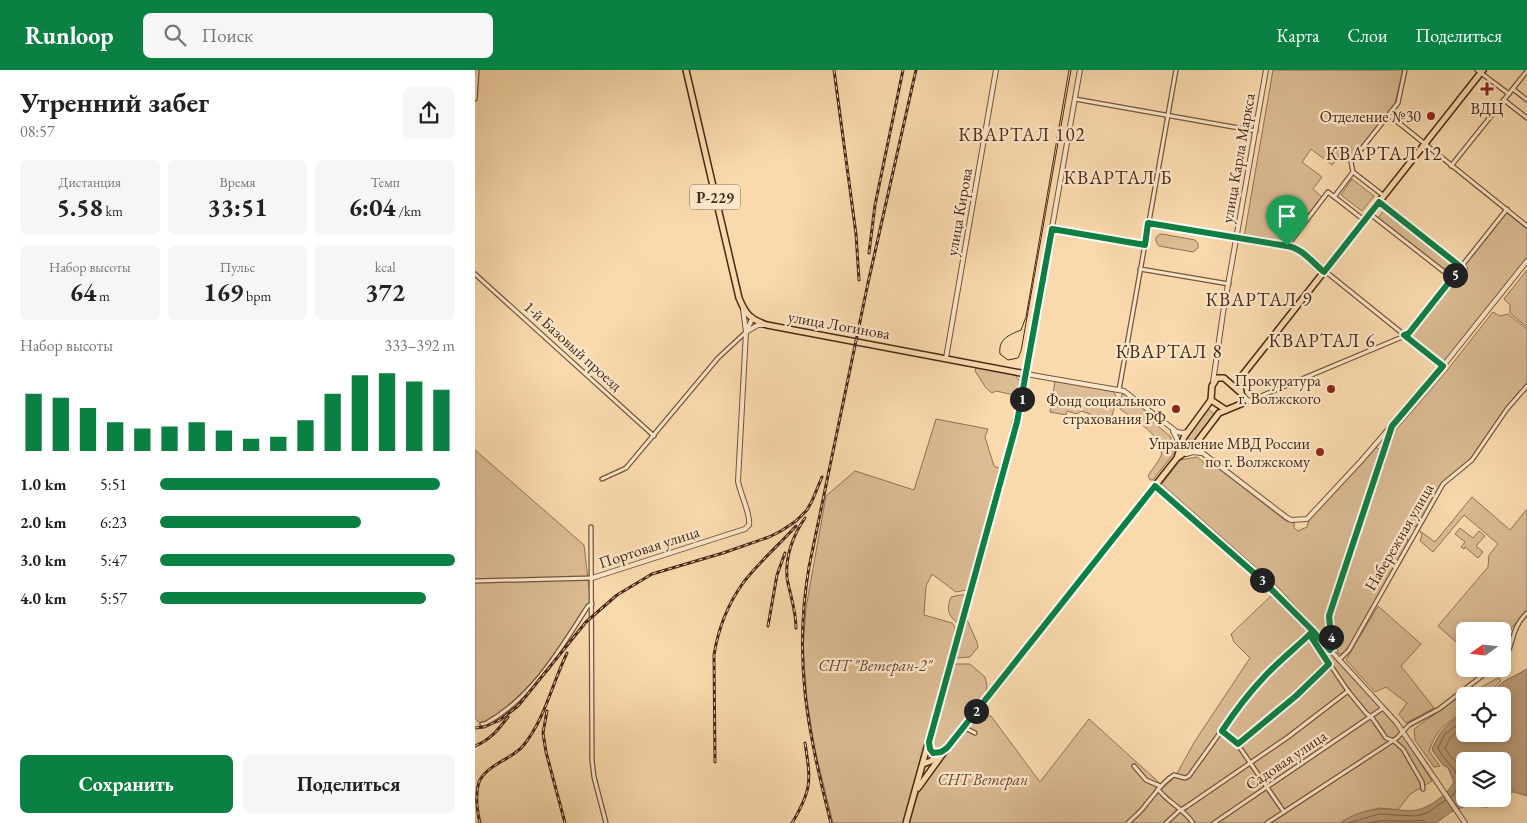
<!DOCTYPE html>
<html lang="ru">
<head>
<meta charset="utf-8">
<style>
  body { margin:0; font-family:"EB Garamond",serif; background:#f6f6f6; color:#222; height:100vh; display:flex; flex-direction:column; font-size:19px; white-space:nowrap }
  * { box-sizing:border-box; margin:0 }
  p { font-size:16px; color:#767676 }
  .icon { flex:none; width:28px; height:28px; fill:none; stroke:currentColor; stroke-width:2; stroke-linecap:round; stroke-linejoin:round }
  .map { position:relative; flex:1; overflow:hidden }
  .sheet { display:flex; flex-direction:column; background:#fff; width:475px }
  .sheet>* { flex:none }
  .needle { width:32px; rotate:255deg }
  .buttons { position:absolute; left:981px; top:552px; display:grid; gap:10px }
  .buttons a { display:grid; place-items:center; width:55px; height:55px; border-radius:8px; background:#fff; box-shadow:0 2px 8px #0003; font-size:25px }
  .pin { position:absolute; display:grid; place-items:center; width:42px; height:42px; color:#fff; margin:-51px -21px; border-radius:50% 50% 50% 0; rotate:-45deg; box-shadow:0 0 5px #0007 }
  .pin .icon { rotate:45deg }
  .km { position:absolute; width:25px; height:25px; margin:-12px; border-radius:50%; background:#222; color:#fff; font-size:14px; line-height:25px; text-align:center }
  .round { display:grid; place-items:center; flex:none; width:52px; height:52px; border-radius:8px; background:#f6f6f6 }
  .headline { display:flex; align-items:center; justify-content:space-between; height:85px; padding:0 20px }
  h1 { font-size:28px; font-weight:700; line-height:38px }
  .metrics { display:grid; grid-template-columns:repeat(3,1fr); gap:8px; height:85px; padding:5px 20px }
  .metrics div { display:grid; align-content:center; border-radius:8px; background:#f6f6f6; text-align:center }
  .metrics b { font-size:25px; font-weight:700 }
  .metrics small { font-size:14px; font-weight:400 }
  .metrics p { font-size:14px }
  .chart { height:140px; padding:10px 20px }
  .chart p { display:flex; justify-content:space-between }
  .chart svg { width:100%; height:90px; margin-top:5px; stroke:#0b8043; stroke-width:6 }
  .cta { display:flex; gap:10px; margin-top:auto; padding:10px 20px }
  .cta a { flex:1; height:58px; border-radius:8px; background:#0b8043; color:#fff; font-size:20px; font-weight:700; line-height:58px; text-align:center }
  .cta a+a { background:#f6f6f6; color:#222 }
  ul { padding:0 20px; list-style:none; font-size:16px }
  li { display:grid; grid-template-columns:80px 60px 1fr; align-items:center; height:38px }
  li i { height:12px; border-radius:6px; background:#0b8043 }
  header { display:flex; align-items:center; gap:30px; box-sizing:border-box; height:70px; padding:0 25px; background:#0b8043; color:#fff }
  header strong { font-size:24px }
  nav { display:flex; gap:28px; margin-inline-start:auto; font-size:18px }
  .search { width:350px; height:45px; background:#f6f6f6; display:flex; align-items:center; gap:12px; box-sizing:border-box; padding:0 18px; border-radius:8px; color:#767676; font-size:19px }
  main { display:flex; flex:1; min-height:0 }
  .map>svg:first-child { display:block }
</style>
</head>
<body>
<header>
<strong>Runloop</strong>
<div class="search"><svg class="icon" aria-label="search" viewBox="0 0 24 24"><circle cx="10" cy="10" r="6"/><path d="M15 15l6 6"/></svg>Поиск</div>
<nav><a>Карта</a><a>Слои</a><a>Поделиться</a></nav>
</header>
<main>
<section class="sheet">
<div class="headline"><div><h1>Утренний забег</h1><p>08:57</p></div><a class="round"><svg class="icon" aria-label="share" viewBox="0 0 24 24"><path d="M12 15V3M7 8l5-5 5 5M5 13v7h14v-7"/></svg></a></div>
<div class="metrics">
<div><p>Дистанция</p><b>5.58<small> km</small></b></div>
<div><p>Время</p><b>33:51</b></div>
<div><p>Темп</p><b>6:04<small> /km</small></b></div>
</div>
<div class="metrics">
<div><p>Набор высоты</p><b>64<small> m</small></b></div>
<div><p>Пульс</p><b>169<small> bpm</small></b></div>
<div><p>kcal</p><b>372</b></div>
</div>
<div class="chart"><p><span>Набор высоты</span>333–392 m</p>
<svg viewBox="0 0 160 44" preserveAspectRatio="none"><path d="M5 44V16M15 44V18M25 44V23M35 44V30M45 44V33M55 44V32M65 44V30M75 44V34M85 44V38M95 44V37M105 44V29M115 44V16M125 44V7M135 44V6M145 44V10M155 44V14"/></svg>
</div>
<ul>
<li><b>1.0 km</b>5:51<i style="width:95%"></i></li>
<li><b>2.0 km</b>6:23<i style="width:68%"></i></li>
<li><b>3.0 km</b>5:47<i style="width:100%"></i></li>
<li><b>4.0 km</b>5:57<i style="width:90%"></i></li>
</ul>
<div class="cta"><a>Сохранить</a><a>Поделиться</a></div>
</section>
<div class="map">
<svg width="1052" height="753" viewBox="0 0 1052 753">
  <rect width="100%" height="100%" fill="#fadaad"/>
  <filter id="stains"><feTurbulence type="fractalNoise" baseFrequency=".004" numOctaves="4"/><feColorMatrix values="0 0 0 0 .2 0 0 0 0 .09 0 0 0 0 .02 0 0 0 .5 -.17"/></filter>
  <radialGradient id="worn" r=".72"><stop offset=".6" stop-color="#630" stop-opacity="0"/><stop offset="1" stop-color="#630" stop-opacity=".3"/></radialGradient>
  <g fill="#dcbc94" stroke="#927256">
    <polygon points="798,0 928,0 920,33 875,91 866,84 857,95 836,79 827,92 847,107 838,119 847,127 809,175 769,167"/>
    <polygon points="877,109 899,126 887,141 866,125"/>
    <polygon points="910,139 982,195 975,204 903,148"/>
    <polygon points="1032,141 1052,157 1052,188 971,291 966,292 935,268 935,265 976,212 980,215 993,198 990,195"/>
    <path d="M687,164l33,6 3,3v5l-5,4 -34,-6c-5,-5 -4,-11 3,-12z"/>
    <polygon points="1052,200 1052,257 1035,243 1035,235 1029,229"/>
    <polygon points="1018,242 1025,246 1033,244 1052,259 1052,315 1033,336 996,388 969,411 943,455 938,457 932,468 933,473 873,579 871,582 866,584 863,583 855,549 914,368 970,303"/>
    <polygon points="502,296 540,305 546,313 545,324 543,326 521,321 517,323 511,318 500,301"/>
    <path d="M580,311l58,10c6,6 1,17 -1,25l-4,2h-6l-3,-3 -7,1 -2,-2 -9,-3 -4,3 -10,-3 -1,4 -16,-3z"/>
    <path d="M647,324h4l34,27 1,3 -2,3 12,10 -1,9 5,4 -1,3 -21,27h-3l-2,-4c4,-7 10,-13 13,-20 6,-18 -29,-38 -41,-47z"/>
    <polygon points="733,339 741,345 718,372 713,368 712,366"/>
    <polygon points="461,349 513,359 510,367 519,396 526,399 527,401 494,517 491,520 481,522 457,504 451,516 449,545 477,553 480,557 479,567 428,753 358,753 339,676 332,629 328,579 331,538 351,426 380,401 439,420"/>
    <polygon points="900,377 906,380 852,546 855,572 854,574 804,518 687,414 705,390 722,387 735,397 738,394 811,451 819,453 819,458 823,461 832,457 834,449"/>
    <polygon points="0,380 109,475 116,535 74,600 32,644 9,658 0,648"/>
    <polygon points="997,427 1035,460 1052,439 1052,541 1037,557 1028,584 1028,561 990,561 990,580 963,556 1013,497 1014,485 1023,474 989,445 958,482 945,471 947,465 945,461 960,472"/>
    <polygon points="985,458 998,468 1004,461 1010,466 1001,476 1008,482 1003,488 990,477 989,479 986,477 990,472 980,464"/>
    <path d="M799,523l120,129 38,59 -22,13 -12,16 -20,-2 -37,15h-432l8,-27 11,-20 41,-52c8,-6 12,-9 22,-8l49,66 49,-63 75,68 11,-10 20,-36 55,-83 -16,-16 -3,-8z"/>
    <path d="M485,525h6l-9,28c-9,-9 -11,-13 -6,-26z"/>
    <polygon points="903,536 946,574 926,596 959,638 931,653 924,644 932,633 911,617 900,622 871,590"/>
    <polygon points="492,550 502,572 503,577 495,587 482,588 481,585"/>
    <polygon points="482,594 495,594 510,607 512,616 511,624 466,681 460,681 457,678 456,674 477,598 478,595"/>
    <path d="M1024,608l2,3 -16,15h-20v16c-19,10 -29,18 -36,39l11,15 -6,1 -19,-27 -1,-11 50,-36c15,-2 22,-10 35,-15z"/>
  </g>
  <path fill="#bd9e7a" stroke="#8e6f53" d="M1052,599v127l-13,-4 -11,1v-32h-38v38h32l-9,8 -22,-1 -15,6 -15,11h-96c10,-7 27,-14 40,-14 24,-1 33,8 56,-8 8,-6 13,-10 18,-19l-6,-14 -5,-3 -11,-15c5,-16 18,-31 33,-36v20h38v-38h-15l15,-14z"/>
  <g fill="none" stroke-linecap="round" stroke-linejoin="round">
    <g stroke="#826449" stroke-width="1">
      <polyline points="990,655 975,668 970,678 975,686 983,693 990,709"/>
      <path d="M976,727c20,-22 -5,-31 -13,-49l7,-14 20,-15"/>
      <polyline points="873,753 904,744 940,746 952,743 971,730"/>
      <path d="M892,753c19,-5 37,0 56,-3l3,3"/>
    </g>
    <g stroke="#74553d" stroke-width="5.5">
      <g id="minor">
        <polyline points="1002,0 1034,24"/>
        <polyline points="1038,19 1052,30"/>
        <polyline points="0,29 2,0"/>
        <polyline points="600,29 781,61"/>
        <polyline points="1029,30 1052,48"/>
        <polyline points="914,45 1052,156"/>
        <polyline points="976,96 1052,1"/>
        <polyline points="878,102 876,92 923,33 930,0"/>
        <polyline points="878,102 909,126"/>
        <polyline points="859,127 878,102"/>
        <polyline points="904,132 986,197"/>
        <polyline points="895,144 977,208"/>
        <polyline points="673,153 816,176 835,189 968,296"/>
        <polyline points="577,159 670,175"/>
        <polyline points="812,176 853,122 889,150"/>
        <polyline points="665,199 754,214"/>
        <polyline points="0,204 179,366"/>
        <polyline points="644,320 701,0"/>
        <polyline points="767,334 932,265 1032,139"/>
        <polyline points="127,409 151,398 243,288 271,262"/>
        <polyline points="116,457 117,690 119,707 131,753"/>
        <polyline points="0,511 117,508"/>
        <polyline points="835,565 873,621 891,643 898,649 911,668 919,671 928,679 947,712 948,719"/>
        <path d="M1028,589c12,-12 6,-29 24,-46"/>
        <polyline points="864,590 874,580 968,414 997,390 1032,339 1052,316"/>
        <path d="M7,654h3c48,-27 74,-73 103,-118l4,-2"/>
        <polyline points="488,657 500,663"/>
        <polyline points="747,661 763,675 809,742"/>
        <polyline points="763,675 821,625 854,594"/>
        <polyline points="659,696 671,710 685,716"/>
        <path d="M683,719c9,13 25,19 35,34"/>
        <path d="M653,753c6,-6 14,-12 19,-20 9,-10 15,-21 27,-28l11,3 4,-2 56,-78 27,-29 41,-38"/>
        <polyline points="691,753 704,741 711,737 813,667 873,621"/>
        <polyline points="739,753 908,638"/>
        <polyline points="792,753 922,668 934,655 964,639 1016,599"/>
      </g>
    </g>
    <g stroke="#74553d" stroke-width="6">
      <g id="tertiary">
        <polyline points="605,0 551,304 649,321 702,362 708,363 712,362"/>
        <polyline points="268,239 271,262 283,255 290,255"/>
        <polyline points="471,288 521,0"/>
        <polyline points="738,312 748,243 791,0"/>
        <polyline points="769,326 772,330 776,331"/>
        <polyline points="698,361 702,369 703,380"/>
        <polyline points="723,371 722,377 725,381 811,447 816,450 832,449 886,391 968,296 1052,191"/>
        <polyline points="711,384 718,382 726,383"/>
        <polyline points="680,416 760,485 804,526 838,561 921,652 990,753"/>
        <path d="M117,508l153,-49 4,-4c2,-11 -9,-31 -11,-44l8,-149 6,-13"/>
        <polyline points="855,580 857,575 854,547 916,358"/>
      </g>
    </g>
    <g stroke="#482918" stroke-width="8">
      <g id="primary">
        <path d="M211,0l53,228c7,17 11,21 28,27l259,49 -4,23 -17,70 -99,356"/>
        <polyline points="766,322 764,312 766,307 1008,0"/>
        <polyline points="736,330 751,340"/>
        <polyline points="448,694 456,691 464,684"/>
        <polyline points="443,718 472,678 702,388 719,376 744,343 766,334 769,330 766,323 749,308 742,308 737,316 736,330 709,367 702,388"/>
      </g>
    </g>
    <use href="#minor" stroke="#fce7ca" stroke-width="3"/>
    <use href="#tertiary" stroke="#fce7ca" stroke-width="4"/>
    <use href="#primary" stroke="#fadaad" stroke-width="5"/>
    <path stroke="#482918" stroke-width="1" d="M594,0l-43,247 -5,13c-12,5 -23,9 -21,24l8,6 10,-2 3,-7 50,-281"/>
    <g stroke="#482918" stroke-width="3">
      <g id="rail">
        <polyline points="359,0 381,164 384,210"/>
        <polyline points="394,183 400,135 428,0"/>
        <polyline points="293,556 302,505 310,483"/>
        <path d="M321,558c0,-18 -6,-33 -9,-50 -2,-21 6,-43 18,-60"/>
        <polyline points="72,641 68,663 71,682 90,753"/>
        <polyline points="0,658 9,657 25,650 43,636 111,552 142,525 177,504 248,483 294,467 306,461 321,451 332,440 337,431 347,407"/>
        <path d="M0,676c15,-6 23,-16 33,-29"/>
        <path d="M240,692l-1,-107c4,-25 14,-51 29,-72 15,-20 36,-38 53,-57"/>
        <path d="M5,753c-3,-13 -5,-29 -1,-41 8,-18 32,-22 44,-36 22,-27 29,-62 44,-93"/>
        <path d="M317,753c20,-33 19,-42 13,-80"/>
        <path d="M356,753c-23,-89 -38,-163 -22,-256l59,-284 48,-213"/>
      </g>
    </g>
    <use href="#rail" stroke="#fce7ca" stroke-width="1" stroke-dasharray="4" stroke-linecap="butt"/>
  </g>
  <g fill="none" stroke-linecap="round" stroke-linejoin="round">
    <g stroke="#fff" stroke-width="10">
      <path id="route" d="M812,176l-139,-23 -3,22 -93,-16 -35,193 -88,320 1,7 3,4 8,-1 6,-4 208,-262 107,94 51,51c-15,15 -33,29 -48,45 -16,17 -30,35 -43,55l16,13 58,-48 33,-32 -19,-29 3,-4 17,19 2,-2 -3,-32 63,-190 51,-60 -39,-31 5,-2 52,-66 -82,-65 -55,70c-11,-9 -22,-24 -37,-26"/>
    </g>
    <use href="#route" stroke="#0b8043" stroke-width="6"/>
  </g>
  <g fill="#8f2418" stroke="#fce7ca" stroke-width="2">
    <path d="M1009.5 11.5h5v5h5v5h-5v5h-5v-5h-5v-5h5z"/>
    <circle cx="956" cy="46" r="5"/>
    <circle cx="856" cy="319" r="5"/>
    <circle cx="701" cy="339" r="5"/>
    <circle cx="845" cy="382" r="5"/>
  </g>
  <g text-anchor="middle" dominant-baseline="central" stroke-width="4.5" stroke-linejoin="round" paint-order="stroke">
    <rect fill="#fce7ca" stroke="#7e624d" stroke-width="1" x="215" y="114.5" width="50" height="25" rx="4"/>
    <g font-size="15" font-weight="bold" fill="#482918">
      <text x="240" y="127">Р-229</text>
    </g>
    <g font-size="16" fill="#482918" stroke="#fce7ca" text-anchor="end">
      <text x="1012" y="38" text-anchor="middle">ВДЦ</text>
      <text x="946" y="46">Отделение №30</text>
      <text x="846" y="310">Прокуратура<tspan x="846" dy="18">г. Волжского</tspan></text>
      <text x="691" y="330">Фонд социального<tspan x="691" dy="18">страхования РФ</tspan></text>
      <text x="835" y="373">Управление МВД России<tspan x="835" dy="18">по г. Волжскому</tspan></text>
    </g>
    <g font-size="16" fill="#482918" stroke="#fce7ca">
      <text transform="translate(763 88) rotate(-80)">улица Карла Маркса</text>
      <text transform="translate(484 142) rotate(-80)">улица Кирова</text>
      <text transform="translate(364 255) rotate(10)">улица Логинова</text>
      <text transform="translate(98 276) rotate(42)">1-й Базовый проезд</text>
      <text transform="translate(924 467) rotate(-60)">Набережная улица</text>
      <text transform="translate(174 477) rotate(-18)">Портовая улица</text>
      <text transform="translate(811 690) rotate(-34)">Садовая улица</text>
    </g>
    <g font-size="16" font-style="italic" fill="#664631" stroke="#fce7ca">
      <text x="400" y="595">СНТ "Ветеран-2"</text>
      <text x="508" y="709">СНТ Ветеран</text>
    </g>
    <g font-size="19" letter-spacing="1" fill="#482918" stroke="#fce7ca">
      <text x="547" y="64">КВАРТАЛ 102</text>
      <text x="909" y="83">КВАРТАЛ 12</text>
      <text x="643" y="107">КВАРТАЛ Б</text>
      <text x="784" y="229">КВАРТАЛ 9</text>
      <text x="847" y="270">КВАРТАЛ 6</text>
      <text x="694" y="281">КВАРТАЛ 8</text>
    </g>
  </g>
  <rect width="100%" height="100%" filter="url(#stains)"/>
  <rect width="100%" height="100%" fill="url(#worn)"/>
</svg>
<div class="buttons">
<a><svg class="needle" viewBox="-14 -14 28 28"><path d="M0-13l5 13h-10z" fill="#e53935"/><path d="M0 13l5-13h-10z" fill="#767676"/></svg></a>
<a><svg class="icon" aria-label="locate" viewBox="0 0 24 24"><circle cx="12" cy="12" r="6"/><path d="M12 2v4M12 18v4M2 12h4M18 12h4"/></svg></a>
<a><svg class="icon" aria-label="layers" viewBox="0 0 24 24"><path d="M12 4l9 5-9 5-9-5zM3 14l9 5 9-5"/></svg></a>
</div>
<div class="pin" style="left:812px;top:176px;background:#1e9e55"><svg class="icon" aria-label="arrive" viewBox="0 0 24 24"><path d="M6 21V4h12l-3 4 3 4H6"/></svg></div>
<b class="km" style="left:547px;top:329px">1</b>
<b class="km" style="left:501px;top:641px">2</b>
<b class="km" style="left:787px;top:510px">3</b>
<b class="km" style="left:856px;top:567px">4</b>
<b class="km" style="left:980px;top:205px">5</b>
</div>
</main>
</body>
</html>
